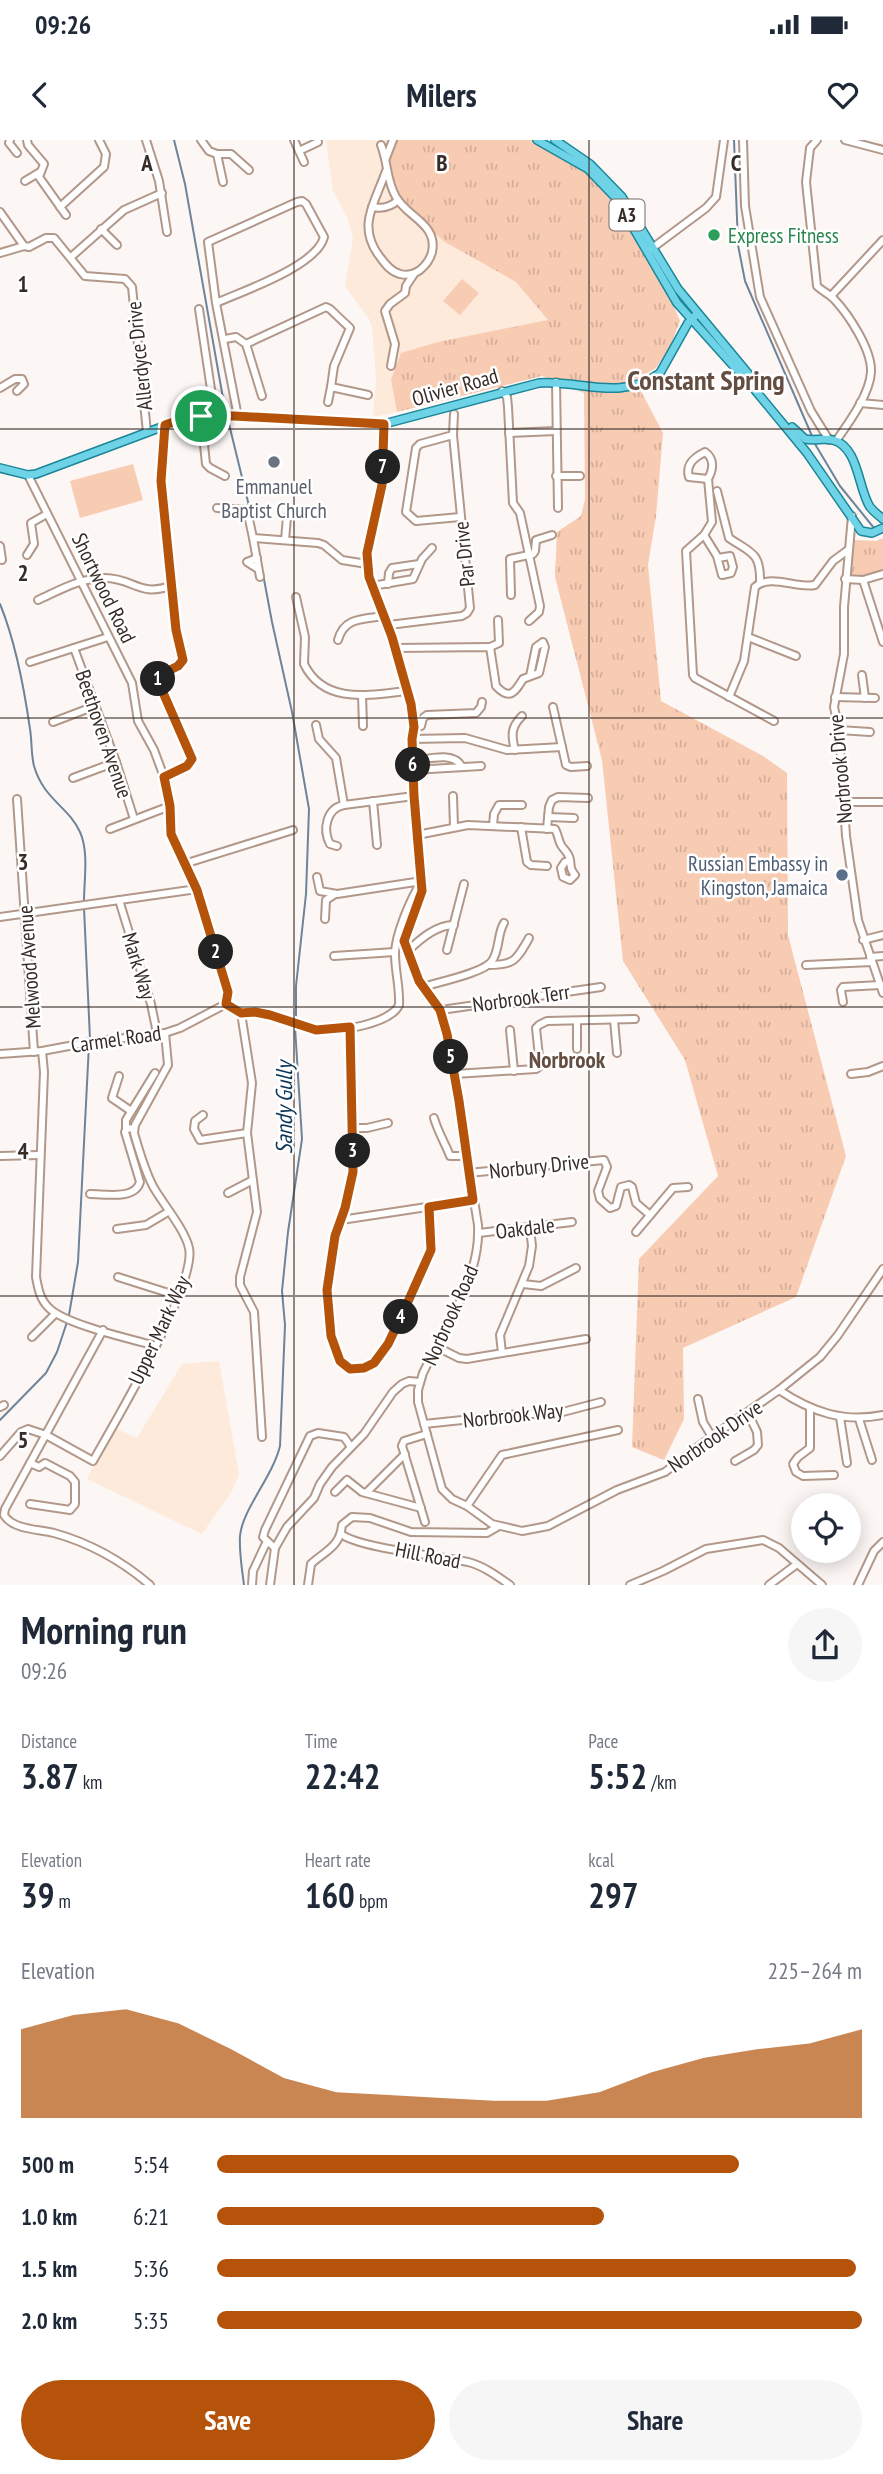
<!DOCTYPE html>
<html lang="en">
<head>
<meta charset="utf-8">
<style>
  body { margin:0; font-family:"PT Sans Narrow",sans-serif; background:#f6f6f7; color:#1f2937; height:100vh; display:flex; flex-direction:column; font-size:26px; white-space:nowrap }
  * { box-sizing:border-box; margin:0 }
  p { font-size:23px; color:#747a83 }
  .icon { flex:none; width:38px; height:38px; fill:none; stroke:currentColor; stroke-width:2; stroke-linecap:round; stroke-linejoin:round }
  .map { position:relative; height:1445px; overflow:hidden }
  .panel { display:flex; flex-direction:column; background:#fff; flex:1 }
  .panel>* { flex:none }
  .tools { position:absolute; left:791px; top:1353px; display:grid; gap:14px }
  .tools a { display:grid; place-items:center; width:70px; height:70px; border-radius:50%; background:#fff; box-shadow:0 4px 18px #0003; font-size:35px }
  .pin { position:absolute; display:grid; place-items:center; width:60px; height:60px; color:#fff; margin:-30px; border:4px solid #fff; border-radius:50%; box-shadow:0 2px 7px #0007 }
  .km { position:absolute; width:35px; height:35px; margin:-18px; border-radius:50%; background:#222; color:#fff; font-size:19px; line-height:35px; text-align:center }
  .round { display:grid; place-items:center; flex:none; width:74px; height:74px; border-radius:37px; background:#f6f6f7 }
  .overview { display:flex; align-items:center; justify-content:space-between; height:119px; padding:0 21px }
  h1 { font-size:38px; font-weight:600; line-height:52px }
  .figures { display:grid; grid-template-columns:repeat(3,1fr); gap:10px; height:119px; padding:7px 21px }
  .figures div { display:grid; align-content:center }
  .figures b { font-size:35px; font-weight:600 }
  .figures small { font-size:19px; font-weight:400 }
  .figures p { font-size:19px }
  .chart { height:196px; padding:14px 21px }
  .chart p { display:flex; justify-content:space-between }
  .chart svg { width:100%; height:126px; margin-top:7px; fill:#b45309; opacity:.7 }
  .action { display:flex; gap:14px; margin-top:auto; padding:14px 21px }
  .action a { flex:1; height:80px; border-radius:42px; background:#b45309; color:#fff; font-size:28px; font-weight:600; line-height:80px; text-align:center }
  .action a+a { background:#f6f6f7; color:#1f2937 }
  ul { padding:0 21px; list-style:none; font-size:23px }
  li { display:grid; grid-template-columns:112px 84px 1fr; align-items:center; height:52px }
  li i { height:18px; border-radius:9px; background:#b45309 }
  .status { display:flex; justify-content:space-between; align-items:center; height:49px; padding:0 35px; background:#fff; direction:ltr }
  .status svg { height:19px; fill:currentColor }
  header { display:flex; justify-content:space-between; align-items:center; height:91px; padding:0 21px; background:#fff; font-size:32px; font-weight:600 }
  .map>svg:first-child { display:block }
</style>
</head>
<body>
<div class="status"><b>09:26</b><svg viewBox="0 0 49 12"><path d="M0 12V9h3v3zM5 12V6h3v6zM10 12V3h3v9zM15 12V0h3v12zM26 1h20v11H26zM47 4h2v5h-2z"/></svg></div>
<header><svg class="icon" aria-label="back" viewBox="0 0 24 24"><path d="M15 5l-7 7 7 7"/></svg>Milers<svg class="icon" aria-label="heart" viewBox="0 0 24 24"><path d="M12 20l-8-8c-3-5 5-10 8-4 3-6 11-1 8 4z"/></svg></header>
<div class="map">
<svg width="883" height="1445" viewBox="0 0 883 1445">
  <defs>
    <pattern id="grass-tufts" width="24" height="20" patternUnits="userSpaceOnUse" patternTransform="scale(1.75)"><rect width="24" height="20" fill="#f8cbb3"/><path d="M3 7l-1-3M5 7V3M7 7l1-3M15 17l-1-3M17 17v-4M19 17l1-3" fill="none" stroke="#d5ae9a"/></pattern>
  </defs>
  <rect width="100%" height="100%" fill="#fcf7f4"/>
  <g fill="#fdeada">
    <polygon points="326,0 398,0 391,12 445,102 516,142 549,181 438,202 391,240 397,272 373,277 376,238 372,187 369,179 345,146 353,99 348,79 333,51"/>
    <polygon points="219,1221 239,1334 232,1351 202,1394 87,1339 112,1287 137,1298 182,1224"/>
  </g>
  <g fill="url(#grass-tufts)">
    <polygon points="398,0 531,0 580,28 611,57 660,134 680,181 670,207 656,228 635,240 663,293 656,376 648,425 661,561 763,616 787,633 788,795 846,1016 796,1157 683,1208 684,1279 664,1320 632,1307 639,1119 718,1036 685,920 623,821 602,620 555,437 557,392 581,376 585,359 584,253 542,236 397,272 391,240 401,213 438,202 548,180 516,142 445,102 412,73 388,36 391,12"/>
    <polygon points="883,398 883,432 864,438 850,436 850,414 854,400 876,401"/>
  </g>
  <g fill="#f8cbb3">
    <polygon points="462,139 479,153 460,175 443,161"/>
    <polygon points="133,324 143,360 80,378 70,341"/>
  </g>
  <g fill="none" stroke-linecap="round" stroke-linejoin="round">
    <g stroke="#6e849a" stroke-width="2">
      <polyline points="174,0 185,44 226,275"/>
      <polyline points="734,0 738,105 745,141 812,296"/>
      <polyline points="228,280 250,370"/>
      <polyline points="815,304 840,346 874,388"/>
      <polyline points="251,375 256,395"/>
      <polyline points="257,402 272,482 292,572 309,669 306,754 296,846 296,881"/>
      <path d="M0,464c16,39 24,83 30,125 2,12 1,25 4,37 10,34 34,40 46,66 9,20 4,48 4,69"/>
      <polyline points="84,768 90,899"/>
      <polyline points="69,1175 78,1122 89,904"/>
      <polyline points="0,1280 46,1233 57,1212 67,1182"/>
      <path d="M244,1445c-2,-16 -5,-33 -4,-49 2,-26 33,-60 40,-90l5,-121 -3,-34 6,-59 14,-93 -7,-112"/>
    </g>
    <g stroke="#b2988a" stroke-width="10">
      <g id="minor">
        <polyline points="10,0 9,3 17,13"/>
        <polyline points="27,0 28,5 44,24 39,37 66,75"/>
        <polyline points="146,0 159,41 167,92"/>
        <polyline points="201,0 209,11 217,14 223,42"/>
        <polyline points="294,0 304,22"/>
        <polyline points="743,0 745,66 760,157 811,271 829,300"/>
        <path d="M817,0l-7,8 -4,34 11,104c5,5 12,8 17,13 15,16 38,51 37,73 -1,22 -23,52 -35,69"/>
        <polyline points="845,0 883,10"/>
        <path d="M381,5c7,17 5,35 15,52 11,20 42,27 36,55 -2,8 -6,13 -12,18 -6,4 -13,6 -20,4 -9,-2 -15,-10 -20,-17 -24,-31 -5,-54 6,-86"/>
        <polyline points="299,11 318,2"/>
        <polyline points="217,14 231,14 249,30"/>
        <polyline points="386,18 393,0"/>
        <polyline points="25,41 40,32"/>
        <polyline points="60,67 104,27 106,14 99,0"/>
        <path d="M372,67c10,2 19,0 26,-7"/>
        <polyline points="0,72 24,106 29,107 46,98 54,98 85,136 125,139 132,147 147,292"/>
        <polyline points="101,89 117,105"/>
        <polyline points="651,109 706,68 716,57 724,0"/>
        <polyline points="0,113 24,106"/>
        <polyline points="71,117 124,70 162,53"/>
        <polyline points="831,156 883,100"/>
        <path d="M216,163c27,-12 101,-37 108,-66l-18,-33 -4,-3 -5,1 -89,40 8,61 22,114"/>
        <polyline points="199,169 215,276"/>
        <polyline points="225,199 236,197 246,204 326,167 330,169 350,188 334,226 331,247 368,255"/>
        <polyline points="246,204 262,256"/>
        <polyline points="391,226 395,204 385,171 390,164 405,153 406,146 414,134"/>
        <polyline points="556,242 558,368"/>
        <polyline points="0,248 15,239 22,239 24,244 17,251"/>
        <polyline points="502,251 507,257 508,267 513,363 520,373 540,466 539,472 529,481"/>
        <polyline points="328,262 331,247"/>
        <polyline points="860,263 883,265"/>
        <polyline points="201,276 206,324 210,328 225,336"/>
        <path d="M384,284l-2,61 -15,68 2,24 23,60 19,67 3,24 -2,11 2,57 8,95 -18,50 10,22 5,18 22,29 6,24 31,191c3,53 -33,102 -55,148l-5,17v12l24,87 10,10 15,7 25,18 30,7 26,-5 69,-36 48,-18 38,-29 76,-53 41,-33 18,-22 45,-66"/>
        <polyline points="509,293 556,291"/>
        <polyline points="453,295 420,304 416,308 406,372 416,381 460,377"/>
        <path d="M705,312c10,7 8,18 3,27l-19,-2c-4,-13 6,-20 16,-25z"/>
        <path d="M28,335l104,208 6,38 16,29 10,27 6,29 1,28 26,55 31,102 -2,13c4,3 10,7 14,8 8,3 18,1 27,3 16,3 31,11 47,14 19,5 77,-5 85,-24 1,-17 -4,-34 -4,-51 0,-19 16,-57 27,-73"/>
        <polyline points="556,336 580,336"/>
        <polyline points="708,339 712,382 704,395 686,411 693,535 695,538 774,581"/>
        <path d="M717,351l12,47c22,15 32,14 31,45"/>
        <polyline points="217,368 247,370 253,398 318,403 324,405 342,420 367,424"/>
        <polyline points="852,376 844,467 844,514 834,567 839,590 846,696 858,780 883,853"/>
        <polyline points="704,395 717,416 722,435 731,433 733,427 730,416 718,418"/>
        <polyline points="253,398 260,437"/>
        <polyline points="285,400 287,377"/>
        <polyline points="0,406 2,420"/>
        <polyline points="27,415 34,404 31,383 47,374"/>
        <polyline points="257,418 247,422 258,429"/>
        <polyline points="845,439 863,440 883,434"/>
        <polyline points="863,440 883,502"/>
        <polyline points="388,444 389,433 392,428 419,424"/>
        <polyline points="372,446 413,439 422,419 432,408"/>
        <polyline points="511,455 510,419 533,414 535,411 536,400 552,395"/>
        <path d="M296,457l9,40 -1,27c20,41 66,31 102,27"/>
        <path d="M38,460c22,-10 42,-22 67,-22 29,0 34,20 68,7"/>
        <polyline points="389,485 462,476 467,473 470,468 453,295 454,274"/>
        <polyline points="748,497 796,516"/>
        <path d="M338,500c6,-23 26,-21 46,-24"/>
        <polyline points="490,507 499,503 498,480"/>
        <polyline points="74,508 116,622 134,679"/>
        <path d="M395,508l95,-1 6,39c14,15 19,6 27,-7l16,-6 6,-26 -2,-5 -7,5 -6,29"/>
        <polyline points="30,522 108,497"/>
        <polyline points="862,535 865,558"/>
        <polyline points="362,555 363,586"/>
        <path d="M729,557l15,-36 11,-74c16,-14 41,2 60,-2l18,-24 15,-11"/>
        <polyline points="835,557 875,558"/>
        <polyline points="553,567 566,625 571,627 587,626"/>
        <polyline points="53,582 95,566"/>
        <polyline points="316,585 319,599 336,618 344,665"/>
        <polyline points="414,588 421,586 423,578 427,575 476,573 481,567 482,562"/>
        <polyline points="839,590 870,592"/>
        <polyline points="412,599 465,598 507,610 562,607"/>
        <path d="M515,610c-4,-15 -4,-23 7,-34"/>
        <path d="M413,621c15,-2 41,-10 49,6"/>
        <polyline points="413,630 481,626"/>
        <polyline points="164,637 187,626 192,619 158,541 160,535 178,526 183,520 176,490 161,341 165,285"/>
        <polyline points="73,638 116,622"/>
        <polyline points="453,656 454,687"/>
        <polyline points="17,659 34,912"/>
        <polyline points="373,661 377,705"/>
        <polyline points="844,662 883,662"/>
        <polyline points="548,677 574,678"/>
        <polyline points="493,686 494,674 499,665 522,665"/>
        <polyline points="521,687 527,722 531,725 547,726"/>
        <polyline points="110,689 170,666"/>
        <polyline points="547,689 549,667 552,660 558,657 588,658"/>
        <path d="M417,695l51,-10 87,4c3,5 3,10 6,16 3,5 8,8 9,15 1,7 0,9 5,15l-5,5 -7,-3 -2,-9 4,-6 5,-1"/>
        <path d="M337,706l-7,-2c-8,-15 -3,-36 14,-39l70,-9"/>
        <polyline points="184,724 293,690"/>
        <polyline points="317,737 320,751 337,754 422,741"/>
        <polyline points="119,760 151,864 157,893"/>
        <polyline points="0,777 197,749"/>
        <polyline points="325,779 326,760 335,754"/>
        <polyline points="863,800 883,795"/>
        <polyline points="447,810 464,744"/>
        <path d="M408,811c12,-12 28,-26 46,-26"/>
        <polyline points="334,816 395,812"/>
        <polyline points="870,817 883,816"/>
        <path d="M488,825c26,0 28,-4 41,-27"/>
        <polyline points="806,825 872,822"/>
        <path d="M423,847c15,-5 61,-14 69,-26 8,-11 5,-27 12,-38"/>
        <polyline points="843,862 841,850 843,847 880,845"/>
        <polyline points="441,870 601,847"/>
        <polyline points="241,873 252,943 247,993 257,1072 240,1137 240,1145 254,1172 262,1297"/>
        <polyline points="614,880 617,913"/>
        <polyline points="350,887 353,1032 345,1068 335,1096 327,1150 331,1196 340,1221 350,1229 364,1228 374,1223 388,1204 402,1175 431,1110 429,1067"/>
        <polyline points="510,890 514,931"/>
        <polyline points="577,909 577,881"/>
        <path d="M42,911l2,21 -8,205c2,11 4,22 12,30 15,17 83,32 108,39"/>
        <polyline points="0,914 42,911 85,903 165,893 180,888 226,864"/>
        <polyline points="455,934 536,929 540,926 536,888 539,885 547,881 635,879"/>
        <polyline points="851,934 868,932 883,926"/>
        <polyline points="119,936 112,958 131,971"/>
        <polyline points="203,975 195,981 194,989 200,1000 247,993"/>
        <path d="M434,978c4,14 11,25 16,38h16"/>
        <polyline points="352,988 367,988 388,983"/>
        <polyline points="126,989 126,980 155,933"/>
        <polyline points="0,1016 39,1015"/>
        <polyline points="468,1033 604,1020 607,1027 598,1051 600,1059 610,1068 616,1066 621,1047 629,1045 632,1047 636,1063 650,1075"/>
        <polyline points="228,1053 253,1040"/>
        <path d="M90,1054c16,0 45,6 50,-12l-15,-50 2,-4 7,1"/>
        <polyline points="341,1080 473,1060"/>
        <polyline points="117,1089 146,1085 168,1072"/>
        <polyline points="636,1092 673,1048 688,1047"/>
        <polyline points="479,1093 572,1082"/>
        <polyline points="118,1137 178,1156"/>
        <polyline points="523,1144 541,1146 576,1128"/>
        <path d="M103,1190l-98,179 -1,6c9,15 35,14 50,18 36,10 68,28 96,52"/>
        <polyline points="32,1197 55,1174"/>
        <polyline points="437,1207 459,1218 467,1219 586,1199"/>
        <polyline points="502,1213 500,1195 529,1126 532,1106 530,1088"/>
        <path d="M779,1250c33,22 65,33 104,25"/>
        <polyline points="698,1259 703,1282 712,1297"/>
        <polyline points="0,1267 4,1265"/>
        <polyline points="810,1268 810,1308 798,1317 793,1324 796,1332 803,1336 834,1335"/>
        <polyline points="840,1277 847,1323"/>
        <polyline points="859,1279 872,1320"/>
        <polyline points="424,1284 519,1274 555,1274 601,1262"/>
        <polyline points="402,1306 425,1382"/>
        <polyline points="402,1306 404,1301 427,1294"/>
        <path d="M0,1316l21,-24 7,-3 18,6 47,26c21,-37 104,-177 96,-213 -4,-18 -25,-43 -35,-60 -9,-16 -15,-38 -20,-55l1,-8 33,-60 -3,-32"/>
        <polyline points="735,1321 754,1310 758,1305 757,1292 748,1273"/>
        <polyline points="30,1323 39,1327 45,1323 70,1336 75,1342 75,1364 70,1370 30,1364"/>
        <polyline points="335,1352 347,1340 362,1352 421,1368"/>
        <polyline points="366,1353 405,1314"/>
        <polyline points="467,1366 502,1315 618,1290"/>
        <path d="M341,1394c18,14 100,22 127,28 16,4 29,14 42,23"/>
        <polyline points="267,1401 263,1397 265,1390 310,1296 318,1293 344,1297 351,1307"/>
        <polyline points="252,1445 253,1431 267,1401 275,1408"/>
        <polyline points="270,1445 275,1408 287,1387 314,1358 320,1344 332,1327 364,1294 393,1252 402,1244 409,1241 420,1242"/>
        <path d="M308,1445l3,-21c14,-13 29,-17 31,-39l10,-8 18,1 41,14 76,1 12,-7"/>
        <polyline points="630,1445 663,1431 706,1409 763,1400 779,1408 822,1445"/>
        <polyline points="769,1445 797,1424"/>
        <polyline points="858,1445 874,1411 883,1402"/>
      </g>
    </g>
    <g stroke="#1c8699" stroke-width="10">
      <g id="major">
        <polyline points="537,0 588,29 616,58 677,163 755,250 807,313 861,391 872,393 883,388"/>
        <polyline points="555,0 590,24 622,57 678,149 760,248"/>
        <path d="M792,287l13,12c9,2 19,-1 28,1 26,7 25,49 37,67 4,5 8,8 13,12"/>
        <path d="M0,328l28,7 8,-1 155,-58h43l150,8 155,-41c44,-3 80,19 121,-10l28,-50 9,-9"/>
      </g>
    </g>
    <use href="#minor" stroke="#fff" stroke-width="6"/>
    <use href="#major" stroke="#6ed3e6" stroke-width="7"/>
  </g>
  <g fill="none" stroke-linecap="round" stroke-linejoin="round">
    <g stroke="#fff" stroke-width="14">
      <polygon id="route" points="191,276 234,276 384,284 382,345 367,413 369,437 392,497 411,564 414,587 412,599 414,656 422,751 404,801 419,841 440,870 447,894 459,961 473,1060 429,1067 431,1110 402,1175 388,1204 374,1223 364,1228 350,1229 340,1221 331,1196 327,1150 335,1096 345,1068 353,1032 350,887 316,890 270,875 255,872 241,873 226,864 228,852 197,750 171,694 170,666 164,637 187,626 192,619 158,541 160,535 178,526 183,520 176,490 161,341 165,285"/>
    </g>
    <use href="#route" stroke="#b45309" stroke-width="9"/>
  </g>
  <path fill="none" stroke="#372c27" stroke-width="2" stroke-opacity="0.55" d="M294,0v1445M589,0v1445M0,289h883M0,578h883M0,867h883M0,1156h883"/>
  <circle fill="#2e9e5b" stroke="#fff" stroke-width="2.5" cx="714" cy="95" r="7"/>
  <circle fill="#6b7280" stroke="#fff" stroke-width="2.5" cx="274" cy="322" r="7"/>
  <circle fill="#5c6f8a" stroke="#fff" stroke-width="2.5" cx="842" cy="735" r="7"/>
  <g text-anchor="middle" dominant-baseline="central" stroke-width="5" stroke-linejoin="round" paint-order="stroke">
    <rect fill="#fff" stroke="#736b68" stroke-width="2" x="609.5" y="59.5" width="35" height="31" rx="5"/>
    <g font-size="19" font-weight="bold" fill="#372c27">
      <text x="627" y="75">A3</text>
    </g>
    <g font-size="21" fill="#27864d" stroke="#fff" text-anchor="start">
      <text x="728" y="95">Express Fitness</text>
    </g>
    <g font-size="21" fill="#372c27" stroke="#fff">
      <text transform="translate(139 216) rotate(-96)">Allerdyce Drive</text>
      <text transform="translate(455 247) rotate(-16)">Olivier Road</text>
      <text transform="translate(464 414) rotate(-96)">Par Drive</text>
      <text transform="translate(104 448) rotate(64)">Shortwood Road</text>
      <text transform="translate(104 594) rotate(71)">Beethoven Avenue</text>
      <text transform="translate(840 629) rotate(-95)">Norbrook Drive</text>
      <text transform="translate(139 826) rotate(73)">Mark Way</text>
      <text transform="translate(29 827) rotate(-94)">Melwood Avenue</text>
      <text transform="translate(521 858) rotate(-8)">Norbrook Terr</text>
      <text transform="translate(116 899) rotate(-8)">Carmel Road</text>
      <text transform="translate(539 1026) rotate(-6)">Norbury Drive</text>
      <text transform="translate(525 1088) rotate(-7)">Oakdale</text>
      <text transform="translate(450 1175) rotate(-66)">Norbrook Road</text>
      <text transform="translate(159 1190) rotate(-65)">Upper Mark Way</text>
      <text transform="translate(513 1275) rotate(-6)">Norbrook Way</text>
      <text transform="translate(715 1296) rotate(-35)">Norbrook Drive</text>
      <text transform="translate(428 1415) rotate(11)">Hill Road</text>
    </g>
    <g font-size="21" fill="#5b616d" stroke="#fff">
      <text x="274" y="346">Emmanuel<tspan x="274" dy="24">Baptist Church</tspan></text>
    </g>
    <g font-size="21" fill="#4e5e75" stroke="#fff" text-anchor="end">
      <text x="828" y="723">Russian Embassy in<tspan x="828" dy="24">Kingston, Jamaica</tspan></text>
    </g>
    <g font-size="23" font-weight="bold" fill="#644d41" stroke="#fff">
      <text x="567" y="919">Norbrook</text>
    </g>
    <g font-size="23" font-style="italic" fill="#0c3557" stroke="#fff">
      <text transform="translate(283 968) rotate(-90)">Sandy Gully</text>
    </g>
    <g font-size="28" font-weight="bold" fill="#644d41" stroke="#fff">
      <text x="706" y="239">Constant Spring</text>
    </g>
  </g>
  <g font-size="23" text-anchor="middle" font-weight="bold" fill="#372c27" stroke="#fff" stroke-width="5" stroke-linejoin="round" paint-order="stroke">
    <text x="147" y="31">A</text>
    <text x="442" y="31">B</text>
    <text x="736" y="31">C</text>
    <text x="23" y="152">1</text>
    <text x="23" y="441">2</text>
    <text x="23" y="730">3</text>
    <text x="23" y="1019">4</text>
    <text x="23" y="1308">5</text>
  </g>
</svg>
<div class="tools">
<a><svg class="icon" aria-label="locate" viewBox="0 0 24 24"><circle cx="12" cy="12" r="6"/><path d="M12 2v4M12 18v4M2 12h4M18 12h4"/></svg></a>
</div>
<div class="pin" style="left:201px;top:276px;background:#1e9e55"><svg class="icon" aria-label="arrive" viewBox="0 0 24 24"><path d="M6 21V4h12l-3 4 3 4H6"/></svg></div>
<b class="km" style="left:158px;top:539px">1</b>
<b class="km" style="left:216px;top:812px">2</b>
<b class="km" style="left:353px;top:1011px">3</b>
<b class="km" style="left:401px;top:1177px">4</b>
<b class="km" style="left:451px;top:917px">5</b>
<b class="km" style="left:413px;top:625px">6</b>
<b class="km" style="left:383px;top:327px">7</b>
</div>
<section class="panel">
<div class="overview"><div><h1>Morning run</h1><p>09:26</p></div><a class="round"><svg class="icon" aria-label="share" viewBox="0 0 24 24"><path d="M12 15V3M7 8l5-5 5 5M5 13v7h14v-7"/></svg></a></div>
<div class="figures">
<div><p>Distance</p><b>3.87<small> km</small></b></div>
<div><p>Time</p><b>22:42</b></div>
<div><p>Pace</p><b>5:52<small> /km</small></b></div>
</div>
<div class="figures">
<div><p>Elevation</p><b>39<small> m</small></b></div>
<div><p>Heart rate</p><b>160<small> bpm</small></b></div>
<div><p>kcal</p><b>297</b></div>
</div>
<div class="chart"><p><span>Elevation</span>225–264 m</p>
<svg viewBox="0 0 160 44" preserveAspectRatio="none"><path d="M0 44V13L10 8L20 6L30 11L40 20L50 30L60 35L70 36L80 37L90 38L100 38L110 35L120 28L130 23L140 20L150 18L160 13V44z"/></svg>
</div>
<ul>
<li><b>500 m</b>5:54<i style="width:81%"></i></li>
<li><b>1.0 km</b>6:21<i style="width:60%"></i></li>
<li><b>1.5 km</b>5:36<i style="width:99%"></i></li>
<li><b>2.0 km</b>5:35<i style="width:100%"></i></li>
</ul>
<div class="action"><a>Save</a><a>Share</a></div>
</section>
</body>
</html>
